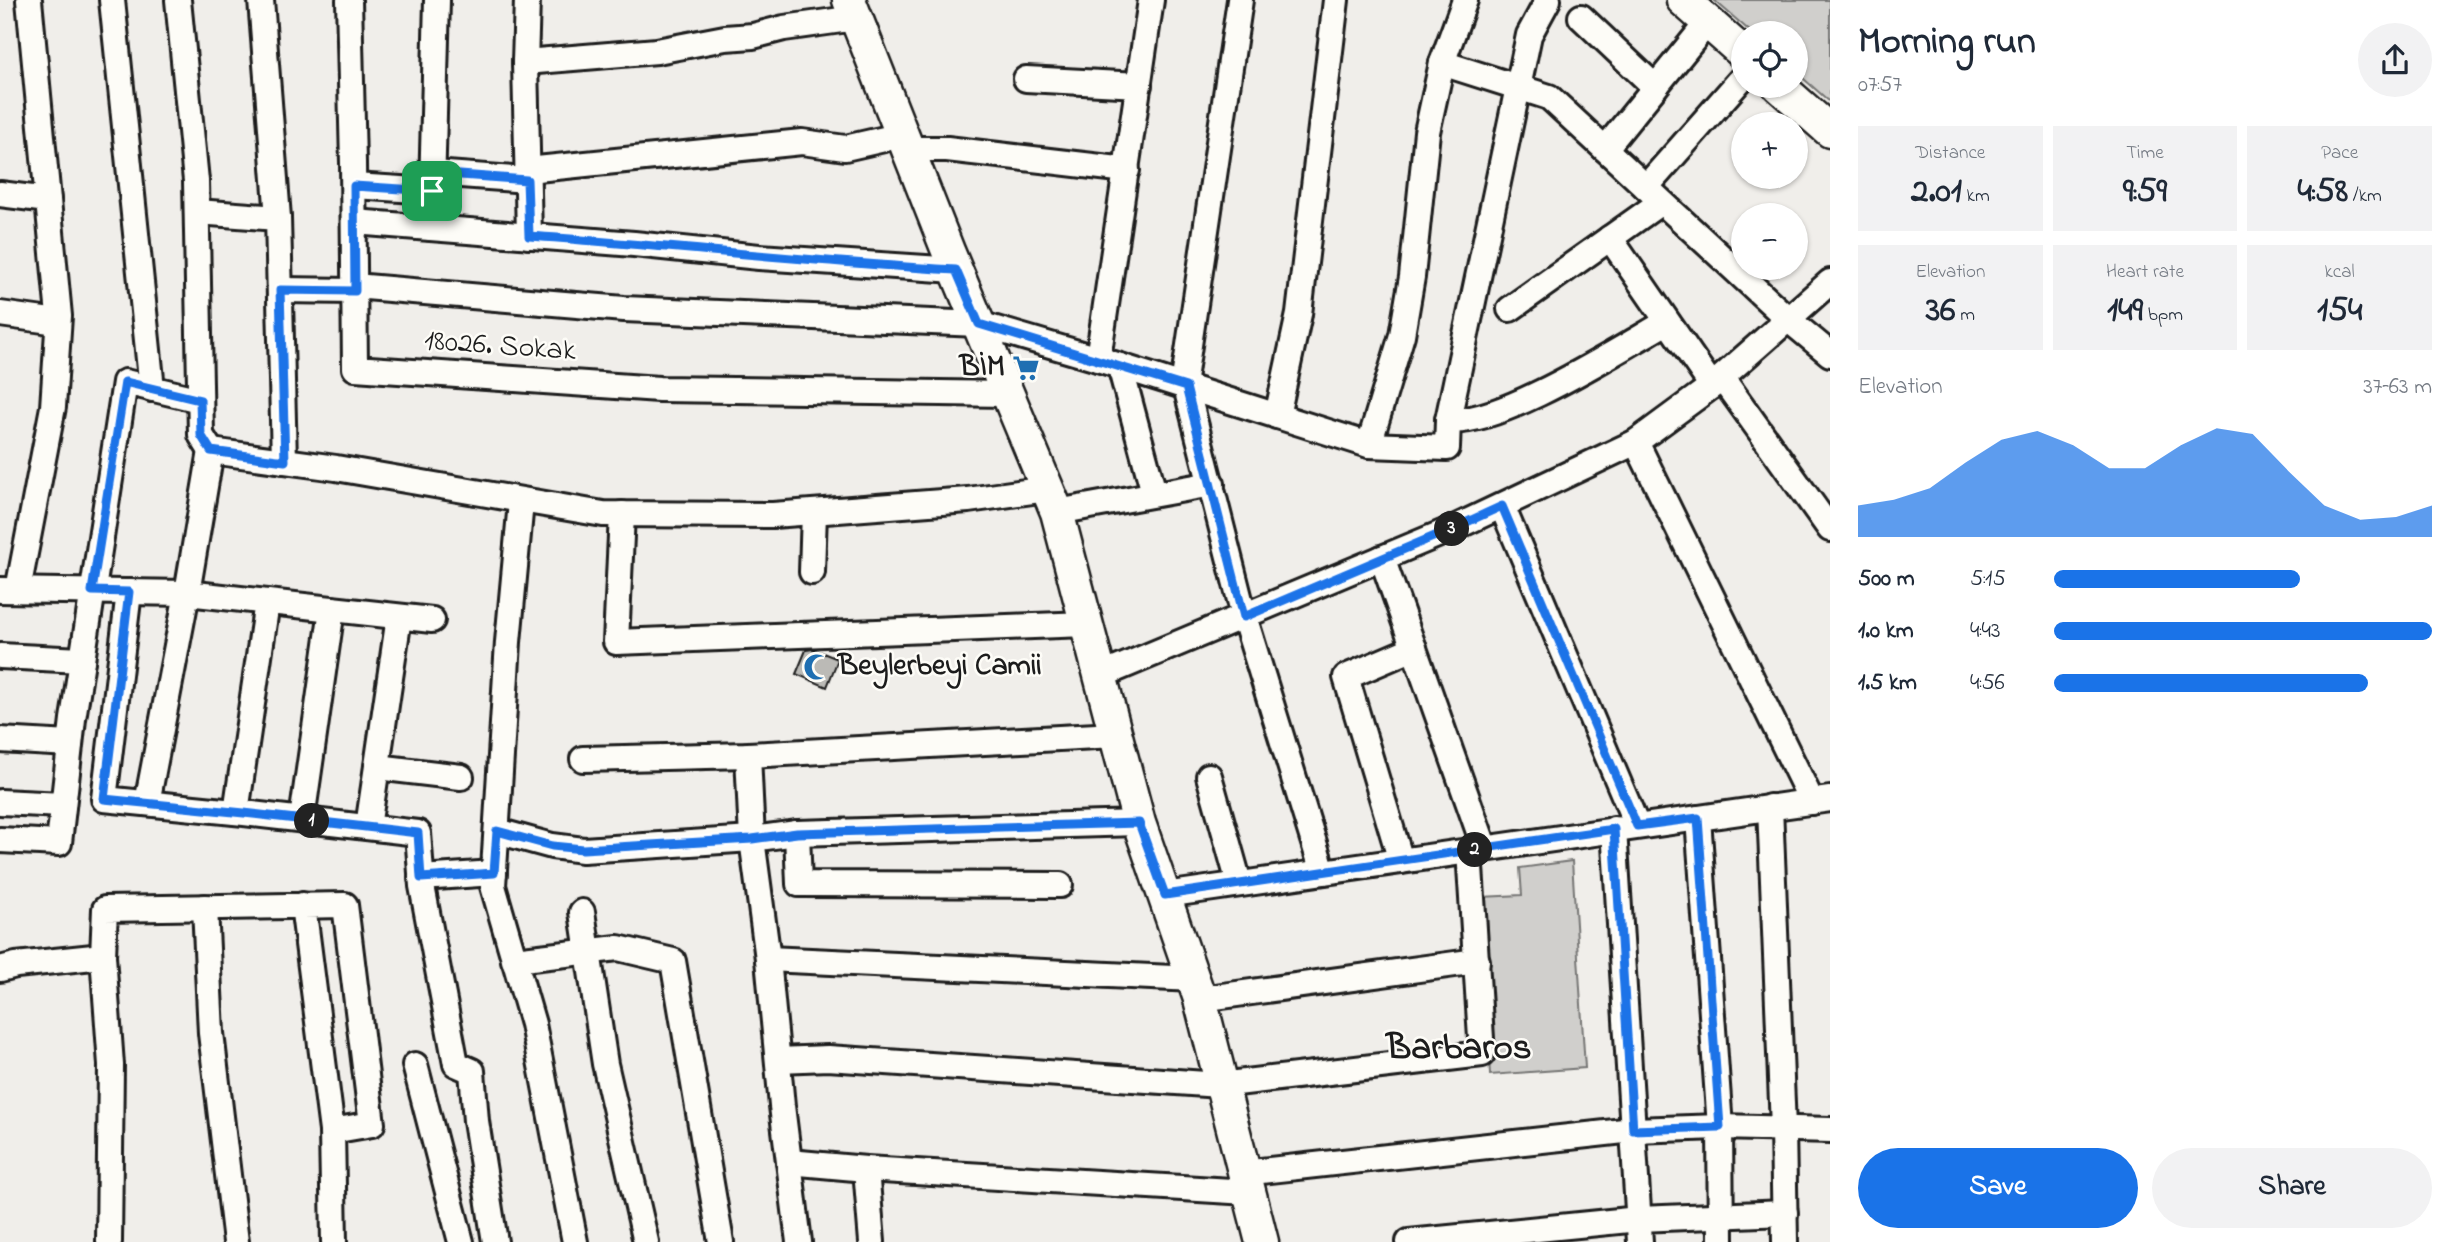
<!DOCTYPE html>
<html lang="en">
<head>
<meta charset="utf-8">
<style>
  body { margin:0; font-family:"Indie Flower",sans-serif; background:#f2f2f3; color:#1f2937; height:100vh; display:flex; flex-direction:column; font-size:26px; white-space:nowrap }
  * { box-sizing:border-box; margin:0 }
  p { font-size:23px; color:#747a83 }
  .icon { flex:none; width:38px; height:38px; fill:none; stroke:currentColor; stroke-width:2; stroke-linecap:round; stroke-linejoin:round }
  .map { position:relative; flex:1; overflow:hidden }
  .panel { display:flex; flex-direction:column; background:#fff; width:630px }
  .panel>* { flex:none }
  .fabs { position:absolute; left:1731px; top:21px; display:grid; gap:14px }
  .fabs a { display:grid; place-items:center; width:77px; height:77px; border-radius:50%; background:#fff; box-shadow:0 2px 5px #0004; font-size:35px }
  .pin { position:absolute; display:grid; place-items:center; width:60px; height:60px; color:#fff; margin:-30px; border-radius:14px; box-shadow:0 4px 10px #0006 }
  .km { position:absolute; width:35px; height:35px; margin:-18px; border-radius:50%; background:#222; color:#fff; font-size:19px; line-height:35px; text-align:center }
  .round { display:grid; place-items:center; flex:none; width:74px; height:74px; border-radius:37px; background:#f2f2f3 }
  .head { display:flex; align-items:center; justify-content:space-between; height:119px; padding:0 28px }
  h1 { font-size:38px; font-weight:700; line-height:52px }
  .stats { display:grid; grid-template-columns:repeat(3,1fr); gap:10px; height:119px; padding:7px 28px }
  .stats div { display:grid; align-content:center; border-radius:0px; background:#f2f2f3; text-align:center }
  .stats b { font-size:35px; font-weight:700 }
  .stats small { font-size:19px; font-weight:400 }
  .stats p { font-size:19px }
  .chart { height:196px; padding:14px 28px }
  .chart p { display:flex; justify-content:space-between }
  .chart svg { width:100%; height:126px; margin-top:7px; fill:#1a73e8; opacity:.7 }
  .button { display:flex; gap:14px; margin-top:auto; padding:14px 28px }
  .button a { flex:1; height:80px; border-radius:42px; background:#1a73e8; color:#fff; font-size:28px; font-weight:700; line-height:80px; text-align:center }
  .button a+a { background:#f2f2f3; color:#1f2937 }
  ul { padding:0 28px; list-style:none; font-size:23px }
  li { display:grid; grid-template-columns:112px 84px 1fr; align-items:center; height:52px }
  li i { height:18px; border-radius:9px; background:#1a73e8 }
  main { display:flex; flex:1; min-height:0 }
  .map>svg:first-child { display:block }
</style>
</head>
<body>
<main>
<div class="map">
<svg width="1830" height="1242" viewBox="0 0 1830 1242">
  <rect width="100%" height="100%" fill="#f0eeea"/>
  <filter id="ink" filterUnits="userSpaceOnUse"><feTurbulence type="fractalNoise" baseFrequency=".0143" numOctaves="2"/><feDisplacementMap in="SourceGraphic" scale="14" xChannelSelector="R" yChannelSelector="G"/><feConvolveMatrix kernelMatrix="1 2 1 2 8 2 1 2 1" color-interpolation-filters="sRGB"/></filter>
  <g filter="url(#ink)">
    <g fill="#d0cfcc" stroke="#767674" stroke-width="2">
      <polygon points="1714,0 1830,0 1830,102 1796,72 1796,33 1752,33"/>
      <polygon points="1572,861 1585,1068 1490,1075 1481,897 1522,895 1520,868"/>
    </g>
    <polygon fill="#bbbab6" stroke="#1c1c1c" stroke-width="2" points="813,649 838,659 827,687 796,674 806,650"/>
    <g fill="none" stroke-linecap="round" stroke-linejoin="round">
      <g stroke="#1c1c1c" stroke-width="30">
        <g id="minor">
          <polyline points="112,0 152,389"/>
          <polyline points="178,0 196,181 201,435 211,451"/>
          <polyline points="261,0 278,218 284,461"/>
          <polyline points="349,0 353,163 355,368 659,389 1008,394"/>
          <polyline points="527,0 525,62 529,236"/>
          <polyline points="1581,17 1655,87"/>
          <polyline points="525,62 657,51 725,38 753,36 784,28 856,18"/>
          <polyline points="1442,63 1549,97 1789,320 1830,354"/>
          <polyline points="1026,79 1139,85"/>
          <polyline points="908,149 947,149 1127,170"/>
          <polyline points="1605,149 1708,22"/>
          <polyline points="527,170 802,142 845,148 902,135"/>
          <polyline points="433,173 527,180"/>
          <polyline points="354,186 432,191"/>
          <polyline points="1646,187 1743,77"/>
          <polyline points="0,194 48,200"/>
          <polyline points="197,212 278,218"/>
          <polyline points="354,222 634,244 759,257 956,270"/>
          <polyline points="431,228 437,0"/>
          <polyline points="1610,238 1712,386"/>
          <polyline points="354,286 624,309 979,324 1098,359 1369,445 1447,448 1448,420 1529,35 1548,0"/>
          <polyline points="280,290 355,291"/>
          <polyline points="1510,309 1661,202"/>
          <polyline points="0,314 58,322"/>
          <polyline points="1098,359 1151,0"/>
          <polyline points="1120,366 1154,493"/>
          <polyline points="1722,378 1830,529"/>
          <polyline points="1183,386 1240,0"/>
          <polyline points="1186,387 1244,616 1323,872"/>
          <polyline points="1277,416 1299,314 1336,0"/>
          <path d="M1448,420c48,8 173,-72 219,-98"/>
          <polyline points="1636,442 1812,802"/>
          <polyline points="1369,445 1402,335 1412,277 1427,132 1442,63 1465,0"/>
          <polyline points="521,502 508,642 493,886 533,1024 575,1242"/>
          <polyline points="1502,506 1637,826"/>
          <polyline points="1057,512 1212,484"/>
          <polyline points="622,514 616,642 1086,624"/>
          <polyline points="1382,558 1485,849"/>
          <polyline points="812,572 814,512"/>
          <polyline points="0,590 187,593 432,620"/>
          <polyline points="18,590 53,407 59,316 29,0"/>
          <polyline points="129,592 104,799 244,813 418,833 422,886 456,1064 472,1071 476,1121 495,1242"/>
          <polyline points="0,656 82,660"/>
          <polyline points="1100,676 1454,528 1636,442 1712,386 1830,282"/>
          <polyline points="0,740 70,744"/>
          <polyline points="748,755 752,839 768,959 782,1106 799,1242"/>
          <polyline points="583,759 748,755 1115,735"/>
          <polyline points="377,767 461,777"/>
          <polyline points="1209,776 1239,883"/>
          <polyline points="0,802 63,805"/>
          <polyline points="147,803 187,593 211,451 336,468 603,514 773,515 968,500 1047,489"/>
          <polyline points="1770,807 1783,1128 1785,1242"/>
          <polyline points="236,812 267,602"/>
          <polyline points="1698,818 1720,1127 1721,1242"/>
          <polyline points="302,819 332,609"/>
          <polyline points="368,827 399,617"/>
          <polyline points="1614,829 1640,1242"/>
          <polyline points="497,831 552,846 583,850 752,839 797,833 1139,823"/>
          <polyline points="797,833 799,884 1060,885"/>
          <polyline points="0,840 59,843 73,719 125,382 200,400"/>
          <polyline points="1401,861 1346,677 1414,648"/>
          <polyline points="421,878 494,873"/>
          <polyline points="1165,895 1830,799"/>
          <polyline points="205,907 211,1033 236,1242"/>
          <polyline points="582,912 605,1064 646,1242"/>
          <polyline points="768,959 1194,979"/>
          <polyline points="514,960 618,948 673,961 721,1242"/>
          <polyline points="0,969 16,965 103,956"/>
          <polyline points="1200,999 1477,961"/>
          <polyline points="778,1060 828,1058 1220,1085 1482,1054 1469,851"/>
          <polyline points="415,1065 461,1242"/>
          <polyline points="332,1131 334,1242"/>
          <polyline points="789,1162 866,1169 1248,1192"/>
          <polyline points="866,1169 872,1242"/>
          <polyline points="1243,1173 1633,1130 1720,1127 1830,1130"/>
          <polyline points="109,1242 111,1065 103,956 105,909 345,905 372,1124 332,1131 303,905"/>
          <polyline points="1409,1242 1639,1219 1785,1213"/>
        </g>
      </g>
      <g stroke="#1c1c1c" stroke-width="37">
        <g id="major">
          <polyline points="849,0 948,251 1057,512 1139,823 1200,999 1262,1242"/>
          <polyline points="1683,0 1743,53"/>
          <polyline points="1779,86 1830,131"/>
        </g>
      </g>
      <use href="#minor" stroke="#fdfcf7" stroke-width="24"/>
      <use href="#major" stroke="#fdfcf7" stroke-width="32"/>
    </g>
  </g>
  <g fill="none" stroke-linecap="round" stroke-linejoin="round" filter="url(#ink)">
    <g stroke="#fff" stroke-width="14">
      <path id="route" d="M433,173l94,7 2,56c143,10 285,26 427,34l23,54 207,63 58,230 210,-89 48,-22 135,320 61,-8 22,309 -87,3 -19,-301 -449,66 -26,-72 -342,10 -45,6 -169,10 -31,-3 -55,-15 -3,42 -73,5 -3,-45 -174,-20 -140,-14 25,-207 -37,-1 33,-209 75,18 1,35 10,16 74,10 -5,-171 75,1 -1,-105 78,5z"/>
    </g>
    <use href="#route" stroke="#1a73e8" stroke-width="9"/>
  </g>
  <defs>
    <g id="supermarket-bare" transform="scale(2.1)"><path d="M-6-5.5h2.5l.6 2H6L4.5 2H-2.5L-4.4-4H-6ZM-1.5 3.2a1.3 1.3 0 1 0 .1 0ZM3 3.2a1.3 1.3 0 1 0 .1 0Z" fill="#1f6fb2" stroke="#fdfcf7" stroke-width="2.5" paint-order="stroke"/></g>
    <g id="mosque-bare" transform="scale(2.1)"><path d="M3.5-4.9A6 6 0 1 0 3.5 4.9A5 5 0 1 1 3.5-4.9Z" fill="#1f6fb2" stroke="#fdfcf7" stroke-width="2.5" paint-order="stroke"/></g>
  </defs>
  <g fill-rule="evenodd">
    <use href="#supermarket-bare" x="1026" y="368"/>
    <use href="#mosque-bare" x="817" y="667"/>
  </g>
  <g text-anchor="middle" dominant-baseline="central" stroke-width="5" stroke-linejoin="round" paint-order="stroke">
    <g font-size="30" fill="#1c1c1c" stroke="#fdfcf7">
      <text transform="translate(500 347) rotate(4)">18026. Sokak</text>
    </g>
    <g font-size="30" font-weight="bold" fill="#1c1c1c" stroke="#fdfcf7" text-anchor="end">
      <text x="1005" y="368">BİM</text>
      <text x="838" y="667" text-anchor="start">Beylerbeyi Camii</text>
    </g>
    <g font-size="37" font-weight="bold" fill="#1c1c1c" stroke="#fdfcf7">
      <text x="1459" y="1049">Barbaros</text>
    </g>
  </g>
</svg>
<div class="fabs">
<a><svg class="icon" aria-label="locate" viewBox="0 0 24 24"><circle cx="12" cy="12" r="6"/><path d="M12 2v4M12 18v4M2 12h4M18 12h4"/></svg></a>
<a>+</a>
<a>−</a>
</div>
<div class="pin" style="left:432px;top:191px;background:#1e9e55"><svg class="icon" aria-label="arrive" viewBox="0 0 24 24"><path d="M6 21V4h12l-3 4 3 4H6"/></svg></div>
<b class="km" style="left:312px;top:821px">1</b>
<b class="km" style="left:1475px;top:850px">2</b>
<b class="km" style="left:1452px;top:529px">3</b>
</div>
<section class="panel">
<div class="head"><div><h1>Morning run</h1><p>07:57</p></div><a class="round"><svg class="icon" aria-label="share" viewBox="0 0 24 24"><path d="M12 15V3M7 8l5-5 5 5M5 13v7h14v-7"/></svg></a></div>
<div class="stats">
<div><p>Distance</p><b>2.01<small> km</small></b></div>
<div><p>Time</p><b>9:59</b></div>
<div><p>Pace</p><b>4:58<small> /km</small></b></div>
</div>
<div class="stats">
<div><p>Elevation</p><b>36<small> m</small></b></div>
<div><p>Heart rate</p><b>149<small> bpm</small></b></div>
<div><p>kcal</p><b>154</b></div>
</div>
<div class="chart"><p><span>Elevation</span>37–63 m</p>
<svg viewBox="0 0 160 44" preserveAspectRatio="none"><path d="M0 44V33L10 31L20 27L30 18L40 10L50 7L60 12L70 20L80 20L90 12L100 6L110 8L120 21L130 33L140 38L150 37L160 33V44z"/></svg>
</div>
<ul>
<li><b>500 m</b>5:15<i style="width:65%"></i></li>
<li><b>1.0 km</b>4:43<i style="width:100%"></i></li>
<li><b>1.5 km</b>4:56<i style="width:83%"></i></li>
</ul>
<div class="button"><a>Save</a><a>Share</a></div>
</section>
</main>
</body>
</html>
